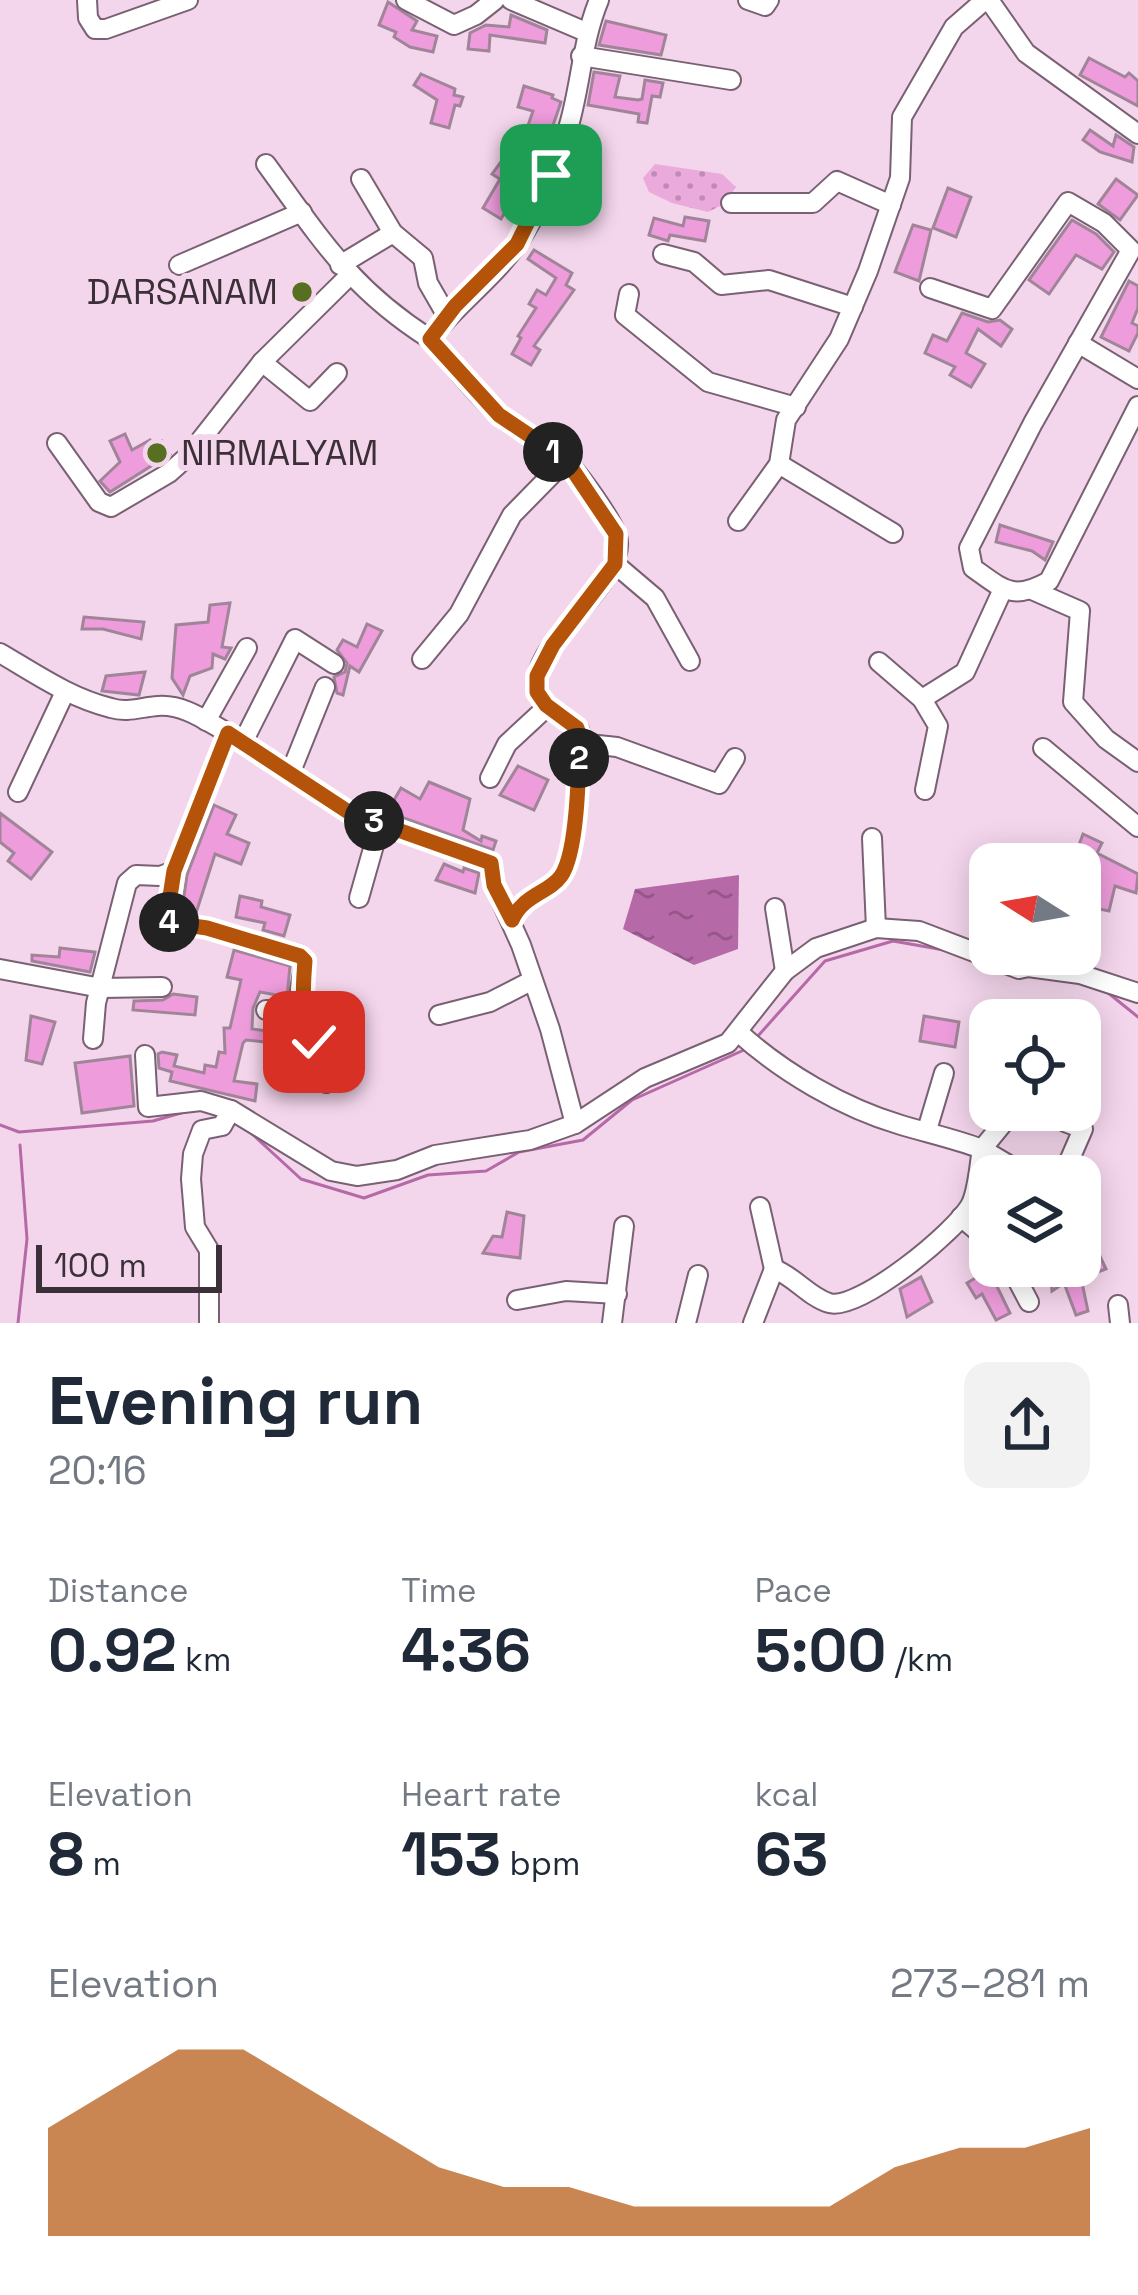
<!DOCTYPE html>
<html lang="en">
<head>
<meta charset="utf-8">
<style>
  body { margin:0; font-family:"Space Grotesk",sans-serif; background:#f2f2f3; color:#1f2937; height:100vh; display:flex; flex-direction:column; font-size:45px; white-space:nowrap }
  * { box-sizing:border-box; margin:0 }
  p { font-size:39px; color:#747a83 }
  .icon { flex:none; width:66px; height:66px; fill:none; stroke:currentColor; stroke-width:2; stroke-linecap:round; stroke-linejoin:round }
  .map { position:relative; height:1323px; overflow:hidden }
  .drawer { display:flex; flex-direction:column; background:#fff; flex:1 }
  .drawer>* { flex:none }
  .needle { width:78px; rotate:281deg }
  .controls { position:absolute; left:969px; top:843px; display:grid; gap:24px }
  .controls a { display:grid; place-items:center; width:132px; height:132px; border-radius:24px; background:#fff; box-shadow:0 6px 30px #0003; font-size:60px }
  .scale { position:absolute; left:36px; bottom:30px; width:186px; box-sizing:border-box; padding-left:12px; border:6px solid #3b3038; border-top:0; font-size:33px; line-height:42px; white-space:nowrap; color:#3b3038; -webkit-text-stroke:9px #f4d6ec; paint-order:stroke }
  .pin { position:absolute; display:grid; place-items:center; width:102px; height:102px; color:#fff; margin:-51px; border-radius:24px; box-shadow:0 6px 18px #0006 }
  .km { position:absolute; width:60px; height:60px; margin:-30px; border-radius:50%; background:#222; color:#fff; font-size:33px; line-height:60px; text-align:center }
  .round { display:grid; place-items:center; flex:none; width:126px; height:126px; border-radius:24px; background:#f2f2f3 }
  .summary { display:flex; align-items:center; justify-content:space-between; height:204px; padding:0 48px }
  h1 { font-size:66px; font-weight:800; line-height:90px }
  .stats { display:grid; grid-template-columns:repeat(3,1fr); gap:18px; height:204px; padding:12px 48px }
  .stats div { display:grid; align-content:center }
  .stats b { font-size:60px; font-weight:800 }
  .stats small { font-size:33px; font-weight:400 }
  .stats p { font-size:33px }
  .chart { height:336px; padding:24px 48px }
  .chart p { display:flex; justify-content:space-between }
  .chart svg { width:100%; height:216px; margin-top:12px; fill:#b45309; opacity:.7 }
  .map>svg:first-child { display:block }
</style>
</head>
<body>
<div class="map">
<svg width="1138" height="1323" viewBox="0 0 1138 1323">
  <defs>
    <pattern id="grass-dots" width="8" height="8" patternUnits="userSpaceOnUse" patternTransform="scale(3)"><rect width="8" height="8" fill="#eaaadb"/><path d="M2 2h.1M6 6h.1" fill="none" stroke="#bf8bb3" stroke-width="1.8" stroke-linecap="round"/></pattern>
    <pattern id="water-ripples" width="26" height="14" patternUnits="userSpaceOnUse" patternTransform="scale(3)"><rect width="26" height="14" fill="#b669a7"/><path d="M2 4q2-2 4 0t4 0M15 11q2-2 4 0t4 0" fill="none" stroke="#955789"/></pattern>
  </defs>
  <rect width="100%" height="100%" fill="#f4d6ec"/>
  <polygon fill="url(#grass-dots)" points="655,164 722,174 736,187 724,204 708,212 672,203 649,192 643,178"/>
  <polygon fill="url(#water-ripples)" points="739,875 738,949 694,965 623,929 635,889"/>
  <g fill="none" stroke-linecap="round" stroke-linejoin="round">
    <g stroke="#b669a7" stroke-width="3">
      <polyline points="1107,992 1138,1017"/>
      <polyline points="757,1037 825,961 893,941 944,950"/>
      <polyline points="0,1125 19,1132 153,1121 188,1111"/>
      <polyline points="250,1132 301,1179 364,1198 428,1175 486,1171 519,1152 583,1140 632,1100 744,1050"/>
      <polyline points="18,1323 27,1239 20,1145"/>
    </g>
  </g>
  <g fill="#ee9cdc" stroke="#a08599" stroke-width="3">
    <polygon points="388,2 417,21 412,30 437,36 433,52 410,47 394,37 396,32 379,25"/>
    <polygon points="511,15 547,30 545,43 490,35 489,51 468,49 470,33 486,25 509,27"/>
    <polygon points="606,21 666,35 661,55 599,45"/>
    <polygon points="1089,58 1125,77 1129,73 1138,81 1138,106 1080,75"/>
    <polygon points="594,72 620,76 615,97 638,100 642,99 645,80 663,83 660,97 652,96 647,123 638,122 639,114 588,105"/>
    <polygon points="421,74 455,89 454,95 463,97 460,106 455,105 449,128 431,123 437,100 414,85"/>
    <polygon points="524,86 553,95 552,98 561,102 528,198 517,192 501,219 483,208 500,179 492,174 506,155 525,170 537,138 525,134 533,111 518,107"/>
    <polygon points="1090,130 1113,146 1116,135 1134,147 1132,162 1100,152 1083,140"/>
    <polygon points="1116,179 1138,195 1120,220 1098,204"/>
    <polygon points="948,188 971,197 956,237 933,228"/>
    <polygon points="685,217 709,221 705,241 670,235 668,241 649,235 654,218 683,226"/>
    <polygon points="1072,220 1096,234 1114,252 1102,269 1076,255 1049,294 1029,280"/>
    <polygon points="913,225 931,230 919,281 895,272"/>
    <polygon points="534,250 572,273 566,285 574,290 534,346 540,350 531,365 512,354 521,338 518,336 536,308 529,304 537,290 546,295 556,278 528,259"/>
    <polygon points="1129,281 1138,286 1138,308 1132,323 1138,326 1138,333 1129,351 1101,337"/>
    <polygon points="962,313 988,322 1000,320 1012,329 1001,346 978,329 966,353 985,364 971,387 950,375 955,367 925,353 933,335 947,341"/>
    <polygon points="125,434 132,450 150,440 154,446 162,441 170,454 110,492 100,481 120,462 110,441"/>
    <polygon points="1000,525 1053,542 1045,560 1032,551 996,542"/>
    <polygon points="230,603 222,647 231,648 225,659 213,654 212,668 190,676 183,695 172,678 176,625 208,622 210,605"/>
    <polygon points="84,617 144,622 141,639 103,629 82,629"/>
    <polygon points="367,624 382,631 359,672 350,666 343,695 337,693 334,677 345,672 347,663 337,650 343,640 357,647"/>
    <polygon points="145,672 139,695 102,691 106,676"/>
    <polygon points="518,766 548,780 534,810 500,795"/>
    <polygon points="429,782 470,799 463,830 481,841 482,836 496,841 493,850 387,812 401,788 420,799"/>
    <polygon points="214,805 236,815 227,834 249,843 241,864 215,854 196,913 182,910 187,875"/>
    <polygon points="0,813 52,852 31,879 8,861 14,853 0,842"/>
    <polygon points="1083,834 1102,843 1097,853 1138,874 1136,893 1115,886 1109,911 1090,907 1097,876 1080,871 1080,864 1072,864"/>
    <polygon points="444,864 463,872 464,868 479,873 475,893 436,880"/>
    <polygon points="240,896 262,901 261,907 290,915 284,936 263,930 265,923 236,917"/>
    <polygon points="60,948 95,952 90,972 32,961 32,955 59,957"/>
    <polygon points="234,950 290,966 287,997 260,992 253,1008 252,1029 276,1032 274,1043 246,1040 243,1043 234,1081 257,1084 255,1101 170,1081 172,1072 159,1068 158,1054 162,1052 177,1055 174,1066 204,1073 205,1065 216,1067 219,1052 225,1053 224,1028 230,1028 241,980 227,977"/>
    <polygon points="173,994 197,997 195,1015 133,1010 134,1001 163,1000"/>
    <polygon points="31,1016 55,1022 42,1064 26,1060"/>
    <polygon points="924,1016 959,1022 955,1047 920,1041"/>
    <polygon points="130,1056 134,1106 82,1113 75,1063"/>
    <polygon points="507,1212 524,1216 520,1258 483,1253 493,1236 502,1237"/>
    <polygon points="1080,1214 1106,1269 1081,1278 1088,1311 1076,1315 1064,1283 1052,1291 1050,1269 1080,1266"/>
    <polygon points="989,1270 1010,1313 996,1320 982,1294 976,1298 967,1283"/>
    <polygon points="921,1277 932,1302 907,1317 900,1289"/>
  </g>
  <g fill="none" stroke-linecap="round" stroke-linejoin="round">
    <g stroke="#7a6073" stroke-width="22">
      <g id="minor">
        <polyline points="87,0 88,18 95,29 106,29 188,0"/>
        <polyline points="406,0 454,25 476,15 495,0"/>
        <polyline points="511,0 586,32"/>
        <polyline points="748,0 765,6 769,0"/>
        <polyline points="989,0 1026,53 1138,134"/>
        <polyline points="581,56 731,80"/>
        <path d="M266,164c54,74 85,125 164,175"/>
        <polyline points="361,179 393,233 423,258 428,283 447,316"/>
        <polyline points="731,203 813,203 837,181 891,205"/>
        <polyline points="663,254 694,262 721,285 769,280 853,307"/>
        <polyline points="179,265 302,212"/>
        <polyline points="340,265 393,233"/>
        <path d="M930,288l62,21 76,-107 36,21 27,27 -98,173 -64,125 4,20c31,22 40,33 76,13l89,-175"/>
        <polyline points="629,294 625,315 708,382 796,407"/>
        <polyline points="1078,343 1138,379"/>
        <polyline points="262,362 310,401 337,373"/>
        <polyline points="57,443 99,502 111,507 169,473 188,456 262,362 349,276"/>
        <polyline points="779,464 893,533"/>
        <polyline points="738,521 779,464 786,420 839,339 868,271 900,178 902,117 954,27 985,0"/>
        <polyline points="615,564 655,598 690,661"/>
        <polyline points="1032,590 1080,611 1073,702 1106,739 1138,762"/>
        <path d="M0,653c36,21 70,45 111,55 17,5 30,-1 47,-2 26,-2 48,15 70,27"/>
        <polyline points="422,659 459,614 512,515 566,460"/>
        <polyline points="879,662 922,699"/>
        <polyline points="206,721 247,648"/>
        <polyline points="243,742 295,639 334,664"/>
        <polyline points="579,743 617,747 719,784 735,758"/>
        <polyline points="1043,748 1138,827"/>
        <polyline points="290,774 325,687"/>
        <polyline points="490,778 507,744 548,706"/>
        <polyline points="925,790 938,726 922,699 965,672 1003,589"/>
        <polyline points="18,792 65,692"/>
        <polyline points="872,838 876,928"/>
        <polyline points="174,871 166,922 207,928 300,955 305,961 300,990 302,1011 326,1083"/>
        <polyline points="359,898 380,824"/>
        <polyline points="775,908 785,971"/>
        <path d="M511,920c13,-25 40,-28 51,-44 16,-25 18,-115 17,-146 -13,-11 -32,-19 -40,-36 -20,-44 92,-112 78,-158 -6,-18 -37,-61 -51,-75 -20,-19 -48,-29 -68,-47 -25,-23 -46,-51 -68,-75 26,-34 63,-60 87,-95 23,-33 41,-80 52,-119 12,-41 13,-84 30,-125"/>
        <polyline points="1028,967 1080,974 1138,993"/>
        <polyline points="0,969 101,988 162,987"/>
        <polyline points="266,1010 302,1011"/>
        <polyline points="439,1015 490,1002 531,981"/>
        <path d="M738,1032c44,40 105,76 163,93 27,8 54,14 81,24 -3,17 -4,40 -11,55 -14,27 -113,108 -142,99 -20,-6 -35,-27 -55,-34l-21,54"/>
        <polyline points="93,1039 96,1003 127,883 136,875 160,876 174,871 228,733 349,813 491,863 494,885 521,945 550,1029 575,1124 645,1078 728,1043 785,971 816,948 876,928 919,931 1019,969 1028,967 1039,954"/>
        <polyline points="145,1055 148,1107 201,1101 231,1110 331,1171 357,1176 397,1170 435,1155 530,1140 575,1124"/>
        <polyline points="1014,1110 982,1149 1019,1171 1063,1175 1083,1129 1065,1122"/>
        <polyline points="927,1130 944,1073"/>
        <polyline points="760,1207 774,1269"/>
        <polyline points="961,1217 990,1242"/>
        <polyline points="1010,1266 1029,1302"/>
        <polyline points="517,1300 566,1291 617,1294"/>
        <polyline points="1118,1305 1120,1323"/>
        <polyline points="209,1323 209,1250 195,1227 191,1179 193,1154 202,1130 222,1126 231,1110"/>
        <polyline points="612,1323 624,1226"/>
        <polyline points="686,1323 698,1275"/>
      </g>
    </g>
    <use href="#minor" stroke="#fff" stroke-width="18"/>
  </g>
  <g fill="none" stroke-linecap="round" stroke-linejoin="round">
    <g stroke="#fff" stroke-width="24">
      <path id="route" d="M314,1042c-12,-34 -12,-46 -9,-81l-5,-5 -93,-28 -41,-6 8,-51 54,-138 122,80 141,50 3,22 18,35c12,-26 37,-27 49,-44 17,-24 18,-111 18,-142l-2,-6 -31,-23 -9,-13v-16l16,-31 62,-81 1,-30 -50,-74 -67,-45 -69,-76 25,-33 62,-62 34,-69"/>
    </g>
    <use href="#route" stroke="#b45309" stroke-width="15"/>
  </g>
  <g fill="#576f21" stroke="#f4d6ec" stroke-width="4.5">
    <circle cx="302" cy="292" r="12"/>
    <circle cx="157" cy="453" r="12"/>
  </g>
  <g text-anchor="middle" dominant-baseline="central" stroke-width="12" stroke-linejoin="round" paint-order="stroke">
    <g font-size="36" fill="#3b3038" stroke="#f4d6ec" text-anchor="end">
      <text x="278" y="292">DARSANAM</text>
      <text x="181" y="453" text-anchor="start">NIRMALYAM</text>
    </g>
  </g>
</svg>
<div class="controls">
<a><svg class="needle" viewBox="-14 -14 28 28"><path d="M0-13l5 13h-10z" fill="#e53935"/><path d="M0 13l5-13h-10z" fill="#747a83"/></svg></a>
<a><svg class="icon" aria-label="locate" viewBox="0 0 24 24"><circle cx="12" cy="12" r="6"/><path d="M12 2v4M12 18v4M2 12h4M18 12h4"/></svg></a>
<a><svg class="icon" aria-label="layers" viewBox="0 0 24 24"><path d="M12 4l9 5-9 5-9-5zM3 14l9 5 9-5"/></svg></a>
</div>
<div class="scale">100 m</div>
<div class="pin" style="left:551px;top:175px;background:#1e9e55"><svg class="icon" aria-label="arrive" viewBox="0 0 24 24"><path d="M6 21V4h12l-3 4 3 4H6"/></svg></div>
<div class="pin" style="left:314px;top:1042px;background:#d93025"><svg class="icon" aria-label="check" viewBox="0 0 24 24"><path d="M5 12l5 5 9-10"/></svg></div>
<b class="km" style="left:553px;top:452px">1</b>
<b class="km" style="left:579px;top:758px">2</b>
<b class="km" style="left:374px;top:821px">3</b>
<b class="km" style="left:169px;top:922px">4</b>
</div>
<section class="drawer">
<div class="summary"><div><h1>Evening run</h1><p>20:16</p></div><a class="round"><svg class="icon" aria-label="share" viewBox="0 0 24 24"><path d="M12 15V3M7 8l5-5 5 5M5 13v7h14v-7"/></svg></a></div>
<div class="stats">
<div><p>Distance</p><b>0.92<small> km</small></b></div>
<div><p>Time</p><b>4:36</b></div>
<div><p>Pace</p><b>5:00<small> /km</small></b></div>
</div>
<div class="stats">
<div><p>Elevation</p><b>8<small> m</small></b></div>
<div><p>Heart rate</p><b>153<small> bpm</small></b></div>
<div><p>kcal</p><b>63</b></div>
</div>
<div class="chart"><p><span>Elevation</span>273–281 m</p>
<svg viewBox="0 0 160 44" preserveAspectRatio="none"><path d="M0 44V22L10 14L20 6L30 6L40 14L50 22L60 30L70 34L80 34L90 38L100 38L110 38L120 38L130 30L140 26L150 26L160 22V44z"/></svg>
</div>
</section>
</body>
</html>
